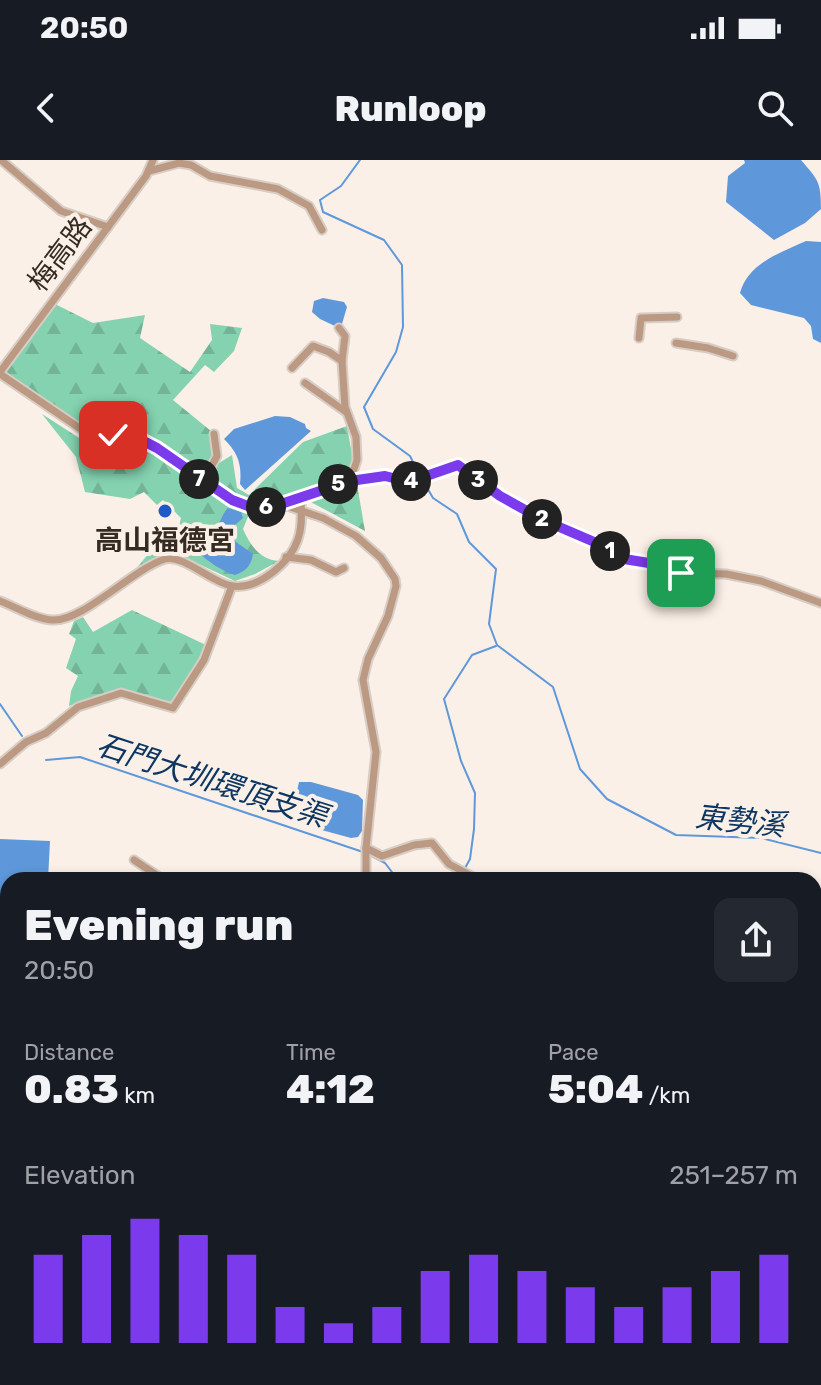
<!DOCTYPE html>
<html lang="en">
<head>
<meta charset="utf-8">
<style>
  body { margin:0; font-family:Rubik,"Noto Sans TC",sans-serif; background:#242831; color:#f1f3f6; height:100vh; display:flex; flex-direction:column; font-size:30px; white-space:nowrap }
  * { box-sizing:border-box; margin:0 }
  p { font-size:26px; color:#9ea1a6 }
  .icon { flex:none; width:44px; height:44px; fill:none; stroke:currentColor; stroke-width:2; stroke-linecap:round; stroke-linejoin:round }
  .map { position:relative; flex:1; overflow:hidden }
  .sheet { position:absolute; left:0px; top:712px; width:822px; height:514px; display:flex; flex-direction:column; background:#171b24; border-radius:24px 24px 0 0; box-shadow:0 4px 12px #0003 }
  .sheet>* { flex:none }
  .pin { position:absolute; display:grid; place-items:center; width:68px; height:68px; color:#fff; margin:-34px; border-radius:16px; box-shadow:0 4px 12px #0006 }
  .km { position:absolute; width:40px; height:40px; margin:-20px; border-radius:50%; background:#222; color:#fff; font-size:22px; line-height:40px; text-align:center }
  .round { display:grid; place-items:center; flex:none; width:84px; height:84px; border-radius:16px; background:#242831 }
  .headline { display:flex; align-items:center; justify-content:space-between; height:136px; padding:0 24px }
  h1 { font-size:44px; font-weight:800; line-height:60px }
  .figures { display:grid; grid-template-columns:repeat(3,1fr); gap:12px; height:136px; padding:8px 24px }
  .figures div { display:grid; align-content:center }
  .figures b { font-size:40px; font-weight:800 }
  .figures small { font-size:22px; font-weight:400 }
  .figures p { font-size:22px }
  .chart { height:224px; padding:16px 24px }
  .chart p { display:flex; justify-content:space-between }
  .chart svg { width:100%; height:144px; margin-top:8px; stroke:#7c3aed; stroke-width:6 }
  .status { display:flex; justify-content:space-between; align-items:center; height:56px; padding:0 40px; background:#171b24; direction:ltr }
  .status svg { height:22px; fill:currentColor }
  header { display:flex; justify-content:space-between; align-items:center; height:104px; padding:0 24px; background:#171b24; font-size:36px; font-weight:800 }
  .map>svg:first-child { display:block }
</style>
</head>
<body>
<div class="status"><b>20:50</b><svg viewBox="0 0 49 12"><path d="M0 12V9h3v3zM5 12V6h3v6zM10 12V3h3v9zM15 12V0h3v12zM26 1h20v11H26zM47 4h2v5h-2z"/></svg></div>
<header><svg class="icon" aria-label="back" viewBox="0 0 24 24"><path d="M15 5l-7 7 7 7"/></svg>Runloop<svg class="icon" aria-label="search" viewBox="0 0 24 24"><circle cx="10" cy="10" r="6"/><path d="M15 15l6 6"/></svg></header>
<div class="map">
<svg width="821" height="1225" viewBox="0 0 821 1225">
  <defs>
    <pattern id="forest-firs" width="22" height="20" patternUnits="userSpaceOnUse" patternTransform="scale(2)"><rect width="22" height="20" fill="#84d2b0"/><path d="M5 1l3.5 6h-7zM16 11l3.5 6h-7z" fill="#73b497"/></pattern>
  </defs>
  <rect width="100%" height="100%" fill="#fbf0e7"/>
  <g fill="url(#forest-firs)">
    <polygon points="55,144 93,163 145,155 140,178 190,212 212,180 210,164 242,168 234,191 214,212 205,205 173,240 211,271 211,290 219,303 232,295 237,328 249,335 303,282 347,266 365,371 307,340 304,331 258,345 203,317 171,293 138,273 91,272 5,213"/>
    <path d="M42,254l45,29 58,3 82,58 22,10 -6,15c7,16 17,31 36,32l-24,13 -20,7 -64,-30 -36,19 24,-29 19,-11 3,-12 -18,-18 -6,5 -13,-13 -14,7 -45,-7 -9,-35z"/>
    <polygon points="132,450 206,485 182,529 171,542 120,529 69,546 71,531 78,516 66,508 76,479 69,474 74,461 83,457 93,472"/>
  </g>
  <g fill="#5e98db">
    <path d="M744,0h57c17,20 20,21 20,49l-16,14 -31,17 -48,-38 2,-26 17,-13z"/>
    <path d="M806,81l15,1v101l-8,-4 -2,-13 -7,-8 -53,-13 -11,-12c8,-30 40,-40 66,-52z"/>
    <polygon points="323,138 344,142 347,147 342,164 337,167 320,159 312,152 314,141"/>
    <path d="M275,256l15,1 15,7 1,4 5,3 -66,59 -5,-6c2,-20 -2,-31 -16,-45l10,-10z"/>
    <path d="M228,348l13,4 2,6 -14,12v7l24,17c-2,12 -7,17 -18,21 -23,-7 -36,-24 -55,-36l-2,-4c12,-8 23,1 34,-5 9,-4 9,-16 16,-22z"/>
    <polygon points="299,622 311,622 358,635 363,640 362,671 358,677 351,678 318,669 296,635"/>
    <polygon points="0,679 50,681 48,720 8,720 8,775 0,771"/>
  </g>
  <g fill="none" stroke-linecap="round" stroke-linejoin="round">
    <g stroke="#5e98db" stroke-width="2">
      <polyline points="360,0 341,26 320,40 323,52 384,80 402,105 403,167 396,192 364,247 373,269 410,296 419,314"/>
      <polyline points="422,319 433,338 457,354 469,382 496,409 489,464 497,485 553,527 580,609 607,639 676,675 761,678 821,693"/>
      <polyline points="0,544 22,576"/>
      <polyline points="46,600 80,597 363,692"/>
      <polyline points="370,695 385,703 398,720"/>
      <polyline points="465,708 470,699 474,669 475,633 461,601 444,539 472,495 496,486"/>
      <polyline points="458,720 462,714"/>
    </g>
    <g stroke="#d7cdc4" stroke-width="11">
      <g id="minor">
        <polyline points="1,0 61,51 108,67"/>
        <polyline points="149,11 179,3 191,5 210,16 278,29 309,46 322,70"/>
        <polyline points="339,168 345,176 342,201 345,247 356,277 357,300 350,321"/>
        <polyline points="639,178 641,158 677,157"/>
        <polyline points="676,183 708,188 733,196"/>
        <polyline points="292,208 313,186 329,192 342,201"/>
        <polyline points="0,212 146,16 153,0"/>
        <polyline points="0,214 91,276 132,275 157,288 232,340 256,349 272,347 332,325 372,317 385,316 409,322 458,305 500,336 624,399 681,413 726,414 761,421 821,443"/>
        <polyline points="305,223 346,252"/>
        <polyline points="203,322 217,296 214,274"/>
        <polyline points="281,344 323,358 356,376 381,398 395,419 396,426 388,456 368,499 363,520 376,592 366,688 366,720"/>
        <polyline points="286,397 311,400 336,412 344,408"/>
        <path d="M0,441c16,6 35,18 52,19 31,2 79,-50 113,-61 18,-5 47,24 67,27 26,4 58,-23 66,-47 5,-14 3,-28 3,-42"/>
        <polyline points="0,604 26,582 46,573 78,547 121,533 173,548 204,500 232,426"/>
        <polyline points="366,688 382,696 414,685 432,683 449,704 479,720"/>
        <polyline points="134,700 164,720"/>
        <polyline points="814,785 821,779"/>
        <polyline points="0,830 8,829"/>
        <polyline points="814,993 821,987"/>
        <polyline points="814,1111 821,1113"/>
        <polyline points="801,1218 806,1225"/>
        <polyline points="820,1225 821,1224"/>
      </g>
    </g>
    <use href="#minor" stroke="#bb9982" stroke-width="7"/>
  </g>
  <g fill="none" stroke-linecap="round" stroke-linejoin="round">
    <g stroke="#fff" stroke-width="16">
      <polyline id="route" points="113,275 132,275 157,288 232,340 256,349 272,347 350,321 385,316 409,322 458,305 500,336 543,360 592,381 624,399 655,404 681,413"/>
    </g>
    <use href="#route" stroke="#7c3aed" stroke-width="10"/>
  </g>
  <circle fill="#1f59c5" stroke="#fbf0e7" stroke-width="3" cx="165" cy="351" r="8"/>
  <g text-anchor="middle" dominant-baseline="central" stroke-width="8" stroke-linejoin="round" paint-order="stroke">
    <g font-size="28" fill="#352b22" stroke="#fbf0e7">
      <text transform="translate(60 94) rotate(-53)">梅高路</text>
    </g>
    <g font-size="28" font-weight="bold" fill="#352b22" stroke="#fbf0e7">
      <text x="165" y="380">高山福德宮</text>
    </g>
    <g font-size="30" font-style="italic" fill="#0d3762" stroke="#fbf0e7">
      <text transform="translate(212 621) rotate(18)">石門大圳環頂支渠</text>
      <text transform="translate(740 661) rotate(6)">東勢溪</text>
    </g>
  </g>
</svg>
<div class="pin" style="left:681px;top:413px;background:#1e9e55"><svg class="icon" aria-label="arrive" viewBox="0 0 24 24"><path d="M6 21V4h12l-3 4 3 4H6"/></svg></div>
<div class="pin" style="left:113px;top:275px;background:#d93025"><svg class="icon" aria-label="check" viewBox="0 0 24 24"><path d="M5 12l5 5 9-10"/></svg></div>
<b class="km" style="left:610px;top:391px">1</b>
<b class="km" style="left:542px;top:359px">2</b>
<b class="km" style="left:478px;top:320px">3</b>
<b class="km" style="left:411px;top:321px">4</b>
<b class="km" style="left:338px;top:324px">5</b>
<b class="km" style="left:266px;top:347px">6</b>
<b class="km" style="left:199px;top:319px">7</b>
<section class="sheet">
<div class="headline"><div><h1>Evening run</h1><p>20:50</p></div><a class="round"><svg class="icon" aria-label="share" viewBox="0 0 24 24"><path d="M12 15V3M7 8l5-5 5 5M5 13v7h14v-7"/></svg></a></div>
<div class="figures">
<div><p>Distance</p><b>0.83<small> km</small></b></div>
<div><p>Time</p><b>4:12</b></div>
<div><p>Pace</p><b>5:04<small> /km</small></b></div>
</div>
<div class="chart"><p><span>Elevation</span>251–257 m</p>
<svg viewBox="0 0 160 44" preserveAspectRatio="none"><path d="M5 44V17M15 44V11M25 44V6M35 44V11M45 44V17M55 44V33M65 44V38M75 44V33M85 44V22M95 44V17M105 44V22M115 44V27M125 44V33M135 44V27M145 44V22M155 44V17"/></svg>
</div>
</section>
</div>
</body>
</html>
